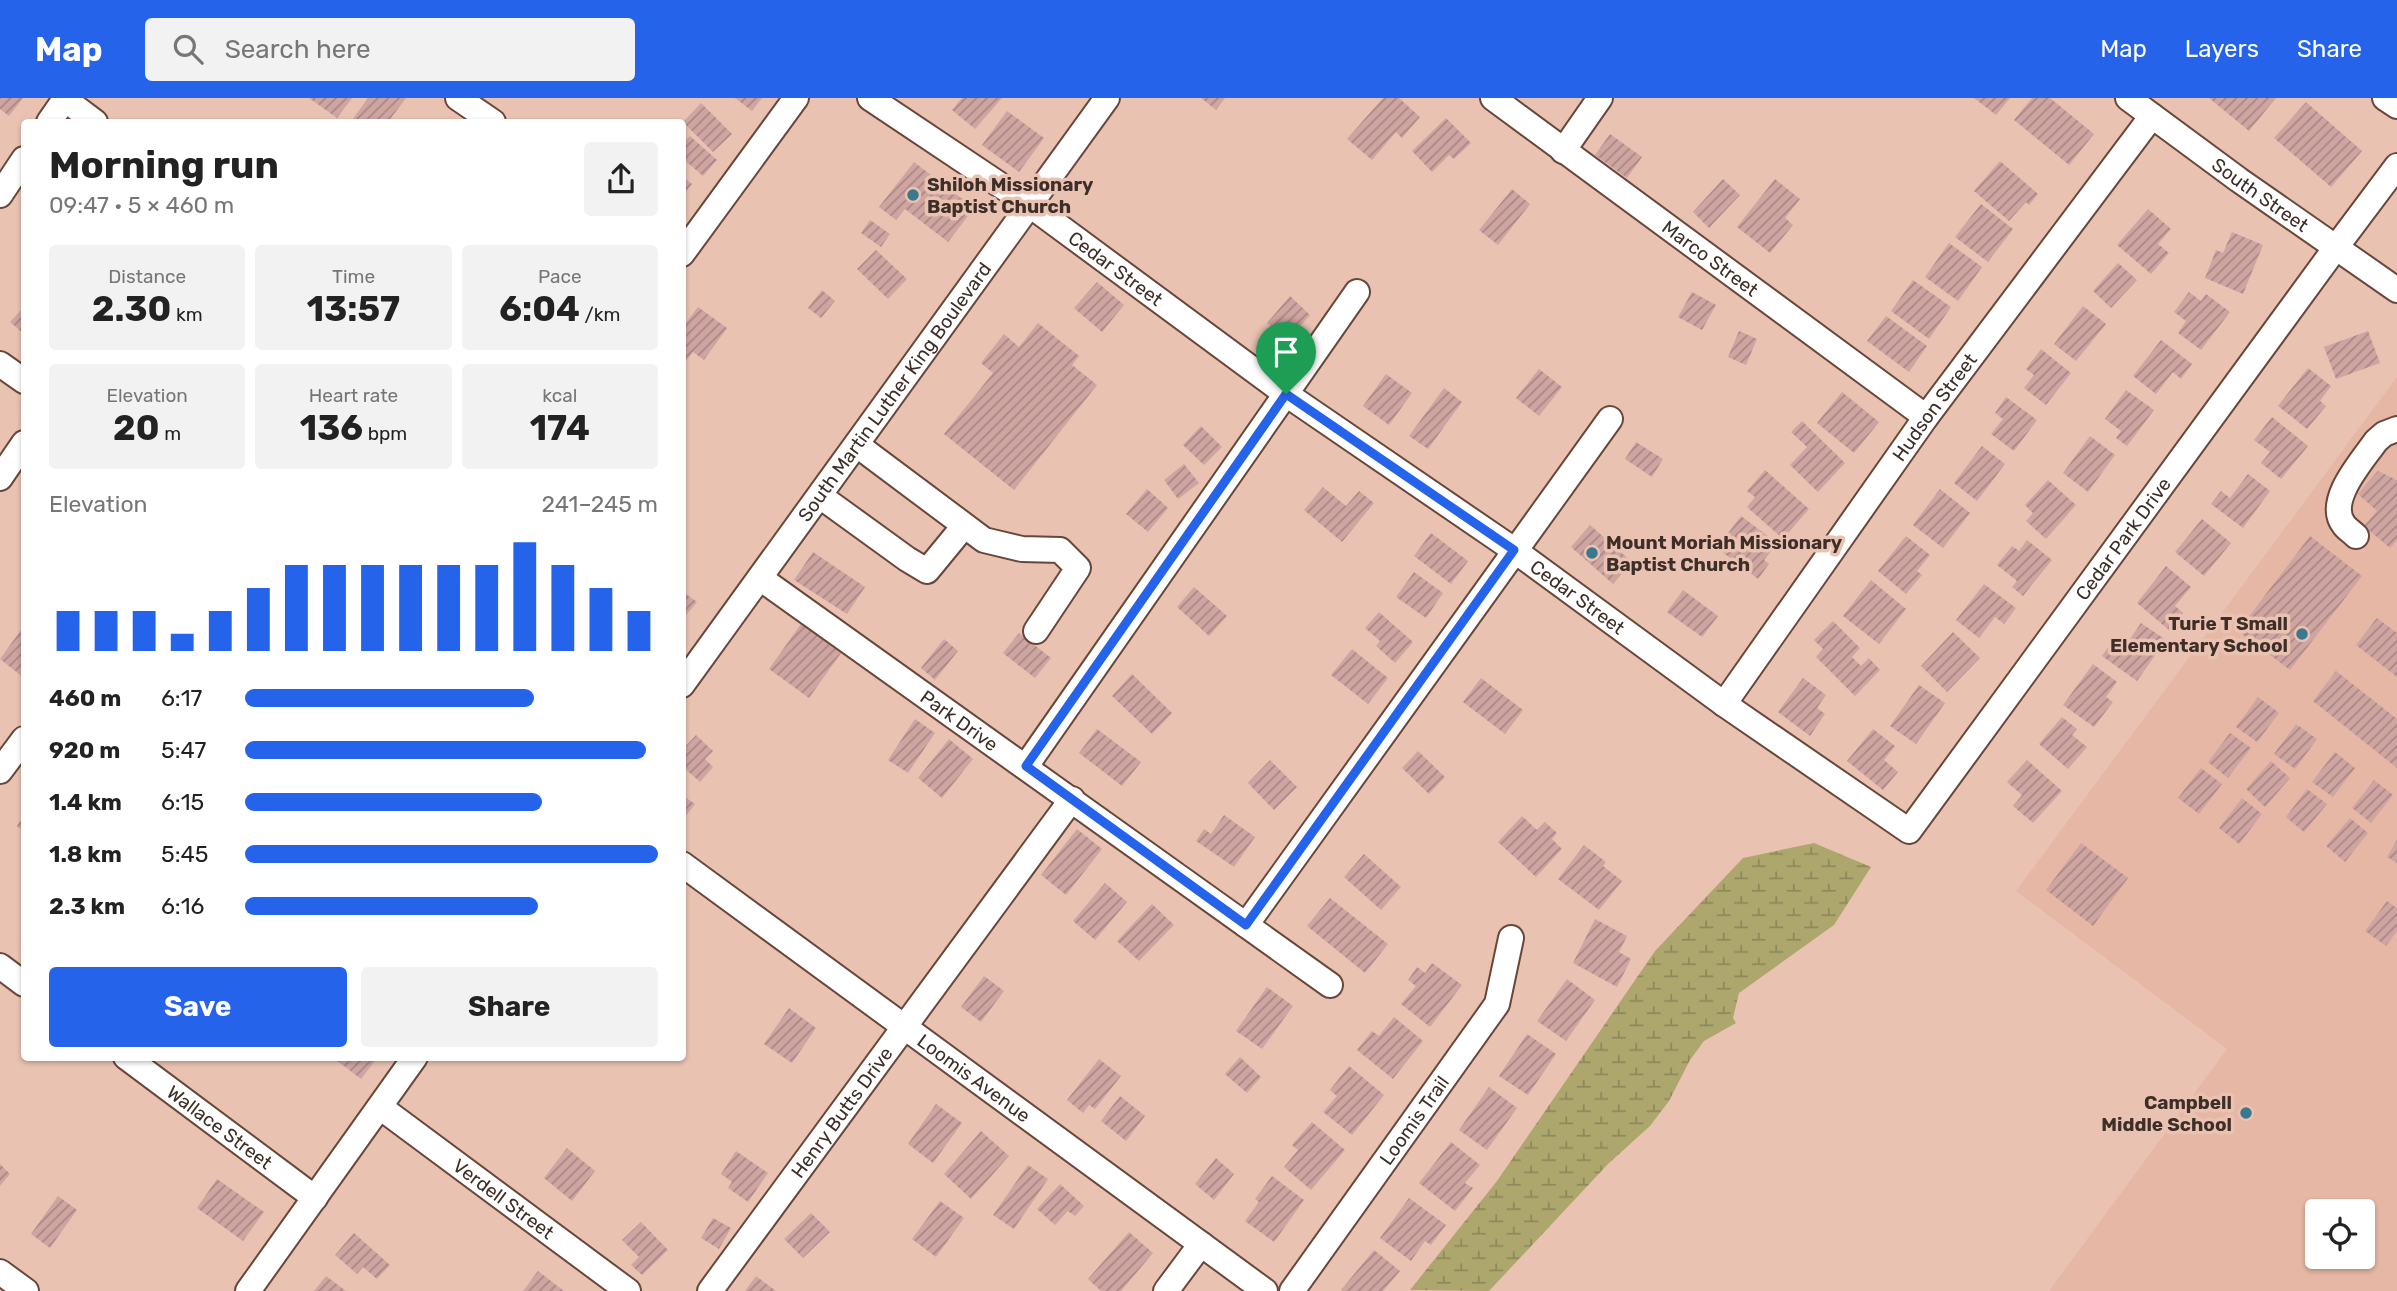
<!DOCTYPE html>
<html lang="en">
<head>
<meta charset="utf-8">
<style>
  body { margin:0; font-family:Rubik,sans-serif; background:#f2f2f2; color:#222; height:100vh; display:flex; flex-direction:column; font-size:26px; white-space:nowrap }
  * { box-sizing:border-box; margin:0 }
  p { font-size:23px; color:#767676 }
  .icon { flex:none; width:38px; height:38px; fill:none; stroke:currentColor; stroke-width:2; stroke-linecap:round; stroke-linejoin:round }
  .map { position:relative; flex:1; overflow:hidden }
  .side { position:absolute; left:21px; top:21px; width:665px; height:942px; display:flex; flex-direction:column; background:#fff; border-radius:7px; box-shadow:0 2px 5px #0004 }
  .side>* { flex:none }
  .tools { position:absolute; left:2305px; top:1101px; display:grid; gap:14px }
  .tools a { display:grid; place-items:center; width:70px; height:70px; border-radius:7px; background:#fff; box-shadow:0 2px 5px #0004; font-size:35px }
  .pin { position:absolute; display:grid; place-items:center; width:60px; height:60px; color:#fff; margin:-72px -30px; border-radius:50% 50% 50% 0; rotate:-45deg; box-shadow:0 0 7px #0007 }
  .pin .icon { rotate:45deg }
  .round { display:grid; place-items:center; flex:none; width:74px; height:74px; border-radius:7px; background:#f2f2f2 }
  .summary { display:flex; align-items:center; justify-content:space-between; height:119px; padding:0 28px }
  h1 { font-size:38px; font-weight:700; line-height:52px }
  .metrics { display:grid; grid-template-columns:repeat(3,1fr); gap:10px; height:119px; padding:7px 28px }
  .metrics div { display:grid; align-content:center; border-radius:7px; background:#f2f2f2; text-align:center }
  .metrics b { font-size:35px; font-weight:700 }
  .metrics small { font-size:19px; font-weight:400 }
  .metrics p { font-size:19px }
  .chart { height:196px; padding:14px 28px }
  .chart p { display:flex; justify-content:space-between }
  .chart svg { width:100%; height:126px; margin-top:7px; stroke:#2563eb; stroke-width:6 }
  .primary-button { display:flex; gap:14px; margin-top:auto; padding:14px 28px }
  .primary-button a { flex:1; height:80px; border-radius:7px; background:#2563eb; color:#fff; font-size:28px; font-weight:700; line-height:80px; text-align:center }
  .primary-button a+a { background:#f2f2f2; color:#222 }
  ul { padding:0 28px; list-style:none; font-size:23px }
  li { display:grid; grid-template-columns:112px 84px 1fr; align-items:center; height:52px }
  li i { height:18px; border-radius:9px; background:#2563eb }
  header { display:flex; align-items:center; gap:42px; box-sizing:border-box; height:98px; padding:0 35px; background:#2563eb; color:#fff }
  header strong { font-size:33px }
  nav { display:flex; gap:38px; margin-inline-start:auto; font-size:24px }
  .search { width:490px; height:63px; background:#f2f2f2; display:flex; align-items:center; gap:18px; box-sizing:border-box; padding:0 24px; border-radius:7px; color:#767676; font-size:26px }
  .map>svg:first-child { display:block }
</style>
</head>
<body>
<header>
<strong>Map</strong>
<div class="search"><svg class="icon" aria-label="search" viewBox="0 0 24 24"><circle cx="10" cy="10" r="6"/><path d="M15 15l6 6"/></svg>Search here</div>
<nav><a>Map</a><a>Layers</a><a>Share</a></nav>
</header>
<div class="map">
<svg width="2397" height="1193" viewBox="0 0 2397 1193">
  <defs>
    <pattern id="wetland-marsh" width="20" height="14" patternUnits="userSpaceOnUse" patternTransform="scale(1.75)"><rect width="20" height="14" fill="#ada76e"/><path d="M1 5h8M5 5V1M11 12h8M15 12V8" fill="none" stroke="#8e885a"/></pattern>
    <pattern id="building-hatch" width="6" height="6" patternUnits="userSpaceOnUse" patternTransform="scale(1.75)"><rect width="6" height="6" fill="#cfa5a2"/><path d="M-1 1l2-2M0 6l6-6M5 7l2-2" fill="none" stroke="#a98784"/></pattern>
  </defs>
  <rect width="100%" height="100%" fill="#e9c2b2"/>
  <path fill="#e6b7a4" fill-rule="evenodd" d="M2397,279v914h-348l178,-242 -211,-158zM2317,1113h45v45h-45z"/>
  <polygon fill="url(#wetland-marsh)" points="1814,745 1871,769 1834,827 1739,895 1733,920 1736,925 1704,943 1690,962 1669,1003 1650,1028 1608,1066 1489,1193 1410,1192 1497,1083 1655,853 1743,760"/>
  <g fill="url(#building-hatch)">
    <polygon points="0,0 23,0 9,18 0,11"/>
    <polygon points="309,0 352,0 337,20"/>
    <polygon points="368,0 406,0 388,24 355,24 352,22"/>
    <polygon points="735,0 762,0 752,13"/>
    <polygon points="962,0 1002,0 975,31 952,12"/>
    <polygon points="1201,0 1225,0 1216,12"/>
    <polygon points="1383,0 1399,0 1420,19 1402,40 1396,34 1372,62 1347,41"/>
    <polygon points="1974,0 2010,0 1996,17"/>
    <polygon points="2032,0 2050,0 2094,36 2069,67 2014,22"/>
    <polygon points="2209,0 2276,0 2249,33"/>
    <polygon points="2306,4 2362,53 2331,89 2274,40"/>
    <polygon points="701,5 732,36 713,54 683,24"/>
    <polygon points="1007,13 1044,40 1019,74 982,47"/>
    <polygon points="1446,20 1471,45 1454,61 1449,57 1432,74 1412,53"/>
    <polygon points="1610,36 1642,59 1627,80 1595,57"/>
    <polygon points="690,38 717,62 703,78 682,60 682,46"/>
    <polygon points="2000,63 2038,96 2029,107 2026,104 2009,123 1974,93"/>
    <polygon points="914,64 974,110 948,144 905,111 896,122 879,109"/>
    <polygon points="682,78 692,86 682,98"/>
    <polygon points="1723,81 1740,97 1709,130 1693,114"/>
    <polygon points="1775,81 1800,101 1785,120 1793,127 1770,155 1737,129"/>
    <polygon points="1512,91 1530,106 1498,147 1479,132"/>
    <polygon points="1981,106 2013,131 1988,164 1955,139"/>
    <polygon points="2148,111 2171,131 2158,146 2169,155 2151,176 2117,147"/>
    <polygon points="870,122 890,136 881,149 861,135"/>
    <polygon points="2232,134 2263,147 2243,196 2205,180 2216,152 2223,155"/>
    <polygon points="1949,145 1982,169 1958,203 1925,179"/>
    <polygon points="876,152 907,181 888,201 857,171"/>
    <polygon points="2118,165 2137,182 2111,210 2093,193"/>
    <polygon points="1913,182 1951,209 1929,241 1891,213"/>
    <polygon points="1097,184 1124,207 1102,234 1074,210"/>
    <polygon points="822,192 835,203 821,220 808,210"/>
    <polygon points="1692,194 1716,207 1702,232 1678,219"/>
    <polygon points="2189,194 2201,203 2206,196 2230,214 2201,252 2178,235 2186,223 2174,214"/>
    <polygon points="1290,198 1310,217 1287,243 1267,225"/>
    <polygon points="2083,208 2106,226 2076,263 2054,246"/>
    <polygon points="698,209 727,230 704,262 693,254 682,268 682,230"/>
    <polygon points="22,211 24,213 24,236 10,224"/>
    <polygon points="1886,218 1927,248 1909,274 1867,243"/>
    <polygon points="1038,225 1079,258 1072,267 1097,287 1014,392 944,336 993,275 981,265 1004,236 1019,249"/>
    <polygon points="1739,233 1757,241 1746,267 1728,259"/>
    <polygon points="2368,233 2380,265 2336,281 2324,249"/>
    <polygon points="2161,242 2192,266 2181,281 2173,274 2156,296 2133,278"/>
    <polygon points="2041,251 2071,275 2046,307 2024,290 2034,277 2026,271"/>
    <polygon points="2308,270 2331,288 2320,303 2326,308 2307,331 2278,308"/>
    <polygon points="1539,271 1562,289 1539,318 1516,300"/>
    <polygon points="1386,276 1412,295 1389,327 1363,308"/>
    <polygon points="1444,290 1462,304 1428,351 1409,338"/>
    <polygon points="2126,292 2154,312 2127,348 2116,340 2121,333 2105,321"/>
    <polygon points="1842,294 1879,324 1854,355 1817,325"/>
    <polygon points="2006,299 2037,322 2014,353 1991,336 2003,321 1995,315"/>
    <polygon points="2272,319 2308,348 2281,381 2261,365 2270,354 2254,342"/>
    <polygon points="1802,323 1845,365 1818,394 1790,367 1807,349 1791,334"/>
    <polygon points="1201,328 1222,349 1204,367 1183,347"/>
    <polygon points="2090,338 2115,357 2088,394 2063,375"/>
    <polygon points="1636,344 1663,361 1652,379 1625,361"/>
    <polygon points="1982,348 2005,366 1977,403 1954,385"/>
    <polygon points="1184,366 1199,385 1178,401 1164,382"/>
    <polygon points="1765,372 1809,411 1783,441 1747,409 1755,399 1747,393"/>
    <polygon points="2378,373 2397,382 2397,442 2390,450 2364,428 2377,413 2358,396"/>
    <polygon points="2248,376 2270,393 2243,430 2211,406 2221,393 2230,400"/>
    <polygon points="2048,382 2076,407 2046,441 2026,423 2033,415 2025,407"/>
    <polygon points="1323,389 1346,408 1359,393 1374,405 1342,444 1304,412"/>
    <polygon points="1147,391 1168,410 1148,434 1126,416"/>
    <polygon points="1940,391 1970,415 1943,450 1913,427"/>
    <polygon points="1741,418 1777,445 1764,462 1769,466 1758,481 1717,450"/>
    <polygon points="2202,421 2231,445 2204,478 2175,454"/>
    <polygon points="1590,427 1632,464 1613,486 1571,449"/>
    <polygon points="1431,435 1468,463 1451,486 1414,458"/>
    <polygon points="1906,438 1930,457 1917,473 1922,477 1906,496 1878,473"/>
    <polygon points="2310,438 2362,478 2290,572 2238,533"/>
    <polygon points="2027,442 2052,462 2023,498 2012,489 2017,483 1997,467 2012,448 2019,453"/>
    <polygon points="813,454 865,489 847,516 794,482"/>
    <polygon points="2166,468 2191,489 2175,508 2183,515 2169,532 2137,505"/>
    <polygon points="1414,474 1443,495 1426,520 1396,499"/>
    <polygon points="1871,482 1906,511 1879,546 1843,518"/>
    <polygon points="1984,486 2016,510 2004,526 1995,519 1979,540 1956,522"/>
    <polygon points="1194,489 1227,518 1209,538 1177,509"/>
    <polygon points="1683,492 1718,518 1702,539 1667,514"/>
    <polygon points="682,493 697,504 682,522"/>
    <polygon points="1379,514 1413,544 1395,565 1376,548 1380,543 1365,530"/>
    <polygon points="2377,520 2397,535 2397,579 2356,547"/>
    <polygon points="1833,523 1860,550 1852,559 1861,568 1869,560 1880,572 1855,598 1816,559 1823,551 1814,542"/>
    <polygon points="2141,525 2166,542 2137,583 2102,558 2113,542 2124,550"/>
    <polygon points="801,526 841,555 809,600 769,571"/>
    <polygon points="21,532 24,535 24,580 0,561"/>
    <polygon points="1953,534 1980,560 1947,594 1921,568"/>
    <polygon points="1019,535 1051,560 1035,580 1003,555"/>
    <polygon points="944,541 958,553 935,582 921,570"/>
    <polygon points="1352,551 1388,580 1368,606 1331,577"/>
    <polygon points="2093,566 2117,584 2106,599 2113,604 2094,629 2063,607"/>
    <polygon points="2336,573 2397,621 2397,670 2313,603"/>
    <polygon points="1132,576 1172,615 1152,636 1112,598"/>
    <polygon points="1481,580 1523,612 1505,636 1463,604"/>
    <polygon points="1803,580 1826,597 1817,610 1825,616 1810,638 1778,614"/>
    <polygon points="1919,587 1945,605 1916,646 1890,628"/>
    <polygon points="2258,599 2279,615 2257,644 2236,629"/>
    <polygon points="2062,619 2077,631 2072,637 2087,649 2068,671 2039,646"/>
    <polygon points="915,621 935,635 908,675 888,662"/>
    <polygon points="2296,626 2317,641 2295,671 2274,656"/>
    <polygon points="1097,631 1141,664 1122,688 1079,655"/>
    <polygon points="1873,631 1895,648 1884,662 1898,674 1883,692 1847,663"/>
    <polygon points="2230,635 2251,650 2228,680 2208,664"/>
    <polygon points="696,637 713,653 705,661 713,669 700,684 682,668 682,652"/>
    <polygon points="949,641 973,661 942,700 918,680"/>
    <polygon points="1418,653 1445,679 1429,696 1402,670"/>
    <polygon points="2335,654 2355,670 2333,699 2312,684"/>
    <polygon points="1270,662 1297,689 1274,712 1248,685"/>
    <polygon points="2027,662 2062,693 2033,725 2013,708 2022,697 2007,684"/>
    <polygon points="2271,663 2290,680 2265,709 2246,691"/>
    <polygon points="2201,670 2222,686 2199,716 2178,700"/>
    <polygon points="2374,682 2393,697 2371,725 2352,710"/>
    <polygon points="2307,691 2327,706 2304,734 2286,719"/>
    <polygon points="682,697 695,706 682,723"/>
    <polygon points="2242,700 2262,716 2239,746 2219,730"/>
    <polygon points="24,717 24,734 17,728"/>
    <polygon points="1224,717 1255,739 1234,769 1196,743 1204,731 1211,736"/>
    <polygon points="1522,718 1537,732 1545,724 1557,735 1552,741 1562,751 1536,779 1498,744"/>
    <polygon points="2350,720 2368,735 2345,764 2326,748"/>
    <polygon points="1077,731 1102,751 1066,797 1041,777"/>
    <polygon points="2397,742 2397,765 2387,759"/>
    <polygon points="2081,745 2128,780 2093,828 2046,792"/>
    <polygon points="1584,747 1606,764 1603,768 1622,783 1599,812 1558,781"/>
    <polygon points="1364,756 1401,789 1381,812 1344,779"/>
    <polygon points="1105,785 1127,804 1095,842 1073,823"/>
    <polygon points="1330,800 1388,846 1365,875 1307,828"/>
    <polygon points="2387,803 2397,810 2397,833 2386,848 2365,833"/>
    <polygon points="1152,806 1174,827 1139,863 1117,843"/>
    <polygon points="1595,821 1627,838 1619,854 1631,861 1617,889 1573,865"/>
    <polygon points="1432,865 1462,887 1430,929 1401,906 1416,888 1408,882 1417,869 1425,875"/>
    <polygon points="984,878 1004,893 981,924 961,909"/>
    <polygon points="1567,881 1595,902 1566,943 1537,923"/>
    <polygon points="1267,889 1293,908 1262,951 1236,933"/>
    <polygon points="789,910 816,930 792,965 764,946"/>
    <polygon points="1394,919 1423,943 1393,981 1357,952 1372,933 1379,938"/>
    <polygon points="1527,936 1556,956 1528,997 1499,978"/>
    <polygon points="332,959 378,959 361,981"/>
    <polygon points="1240,959 1261,979 1247,995 1225,976"/>
    <polygon points="1099,961 1121,978 1095,1011 1089,1007 1083,1015 1067,1002"/>
    <polygon points="1349,968 1384,997 1352,1037 1323,1014 1337,998 1330,992"/>
    <polygon points="1489,989 1517,1010 1487,1052 1459,1032"/>
    <polygon points="1120,998 1145,1018 1126,1043 1101,1023"/>
    <polygon points="936,1006 962,1025 933,1065 908,1046"/>
    <polygon points="1312,1024 1345,1052 1311,1092 1284,1069 1298,1052 1292,1047"/>
    <polygon points="981,1033 1009,1058 971,1101 944,1076"/>
    <polygon points="1451,1044 1480,1067 1465,1085 1473,1090 1455,1113 1419,1085"/>
    <polygon points="567,1050 595,1073 572,1103 544,1080"/>
    <polygon points="736,1053 768,1075 748,1104 728,1090 732,1084 721,1076"/>
    <polygon points="1216,1060 1234,1076 1214,1102 1195,1086"/>
    <polygon points="0,1066 10,1076 0,1088"/>
    <polygon points="1028,1067 1048,1081 1014,1131 993,1117"/>
    <polygon points="1272,1078 1304,1102 1274,1144 1245,1123 1259,1104 1255,1101"/>
    <polygon points="217,1081 264,1114 243,1143 197,1110"/>
    <polygon points="1060,1086 1084,1108 1075,1118 1068,1113 1055,1127 1037,1111"/>
    <polygon points="58,1098 77,1112 50,1150 31,1136"/>
    <polygon points="1409,1100 1446,1127 1431,1147 1425,1143 1411,1163 1380,1140"/>
    <polygon points="940,1103 964,1120 936,1159 912,1141"/>
    <polygon points="811,1115 830,1134 803,1160 784,1141"/>
    <polygon points="713,1120 731,1130 719,1151 701,1140"/>
    <polygon points="641,1124 668,1152 642,1177 631,1167 639,1159 622,1142"/>
    <polygon points="1129,1134 1153,1155 1121,1193 1101,1193 1088,1181"/>
    <polygon points="354,1135 390,1167 377,1181 363,1169 357,1176 335,1157"/>
    <polygon points="1374,1152 1400,1173 1383,1193 1342,1193 1341,1192"/>
    <polygon points="538,1173 564,1193 523,1193"/>
    <polygon points="326,1178 346,1193 314,1193"/>
    <polygon points="756,1178 776,1193 745,1193"/>
  </g>
  <g fill="none" stroke-linecap="round" stroke-linejoin="round">
    <g stroke="#68473a" stroke-width="28">
      <g id="minor">
        <polyline points="63,0 95,24"/>
        <polyline points="458,0 493,24"/>
        <path id="s1" d="M870,0l160,107 256,189 228,156 210,154 185,127 428,-585 60,-80"/>
        <path id="s2" d="M1493,0l433,319"/>
        <path id="s3" d="M2128,0l111,82 158,110"/>
        <polyline points="2385,0 2397,8"/>
        <polyline points="49,24 65,1"/>
        <polyline points="1563,53 1600,0"/>
        <polyline points="0,97 24,61"/>
        <polyline points="682,156 796,0"/>
        <polyline points="0,266 24,283"/>
        <polyline points="857,347 984,442 1022,451 1060,452 1078,470 1036,533"/>
        <polyline points="0,380 24,345"/>
        <polyline points="820,398 907,461 927,473 964,428"/>
        <path d="M2356,438c-4,-4 -9,-7 -12,-11 -19,-24 19,-65 32,-84l8,-7 13,-5"/>
        <path id="s4" d="M760,480l570,407"/>
        <path id="s5" d="M682,587l425,-587"/>
        <path id="s6" d="M1724,606l202,-287 226,-301"/>
        <polyline points="1026,668 1357,194"/>
        <polyline points="0,673 24,641"/>
        <path id="s7" d="M682,766l583,427"/>
        <polyline points="1246,827 1610,321"/>
        <polyline points="0,868 24,886"/>
        <path id="s8" d="M126,959l189,141"/>
        <path id="s9" d="M380,1009l248,184"/>
        <polyline points="0,1174 26,1193"/>
        <polyline points="248,1193 415,959"/>
        <path id="s10" d="M710,1193l362,-492"/>
        <polyline points="1166,1193 1201,1146"/>
        <path id="s11" d="M1292,1193l205,-287 14,-66"/>
      </g>
    </g>
    <use href="#minor" stroke="#fff" stroke-width="24"/>
  </g>
  <g fill="none" stroke-linecap="round" stroke-linejoin="round">
    <g stroke="#fff" stroke-width="14">
      <polygon id="route" points="1286,296 1514,452 1246,827 1026,668"/>
    </g>
    <use href="#route" stroke="#2563eb" stroke-width="9"/>
  </g>
  <g fill="#39788d" stroke="#e9c2b2" stroke-width="2.5">
    <circle cx="913" cy="97" r="7"/>
    <circle cx="1592" cy="455" r="7"/>
    <circle cx="2302" cy="536" r="7"/>
    <circle cx="2246" cy="1015" r="7"/>
  </g>
  <g text-anchor="middle" dominant-baseline="central" stroke-width="7" stroke-linejoin="round" paint-order="stroke">
    <g font-size="19" font-weight="bold" fill="#3d2e28" stroke="#e9c2b2" text-anchor="start">
      <text x="927" y="86">Shiloh Missionary<tspan x="927" dy="22">Baptist Church</tspan></text>
      <text x="1606" y="444">Mount Moriah Missionary<tspan x="1606" dy="22">Baptist Church</tspan></text>
      <text x="2288" y="525" text-anchor="end">Turie T Small<tspan x="2288" dy="22">Elementary School</tspan></text>
      <text x="2232" y="1004" text-anchor="end">Campbell<tspan x="2232" dy="22">Middle School</tspan></text>
    </g>
    <g font-size="19" fill="#3d2e28" stroke="#e9c2b2">
      <text stroke="none"><textPath href="#s3" startOffset="164">South Street</textPath></text>
      <text stroke="none"><textPath href="#s2" startOffset="270">Marco Street</textPath></text>
      <text stroke="none"><textPath href="#s1" startOffset="299">Cedar Street</textPath></text>
      <text stroke="none"><textPath href="#s5" startOffset="362">South Martin Luther King Boulevard</textPath></text>
      <text stroke="none"><textPath href="#s6" startOffset="364">Hudson Street</textPath></text>
      <text stroke="none"><textPath href="#s1" startOffset="1634">Cedar Park Drive</textPath></text>
      <text stroke="none"><textPath href="#s1" startOffset="866">Cedar Street</textPath></text>
      <text stroke="none"><textPath href="#s4" startOffset="245">Park Drive</textPath></text>
      <text stroke="none"><textPath href="#s7" startOffset="362">Loomis Avenue</textPath></text>
      <text stroke="none"><textPath href="#s10" startOffset="222">Henry Butts Drive</textPath></text>
      <text stroke="none"><textPath href="#s11" startOffset="210">Loomis Trail</textPath></text>
      <text stroke="none"><textPath href="#s8" startOffset="117">Wallace Street</textPath></text>
      <text stroke="none"><textPath href="#s9" startOffset="154">Verdell Street</textPath></text>
    </g>
  </g>
</svg>
<div class="tools">
<a><svg class="icon" aria-label="locate" viewBox="0 0 24 24"><circle cx="12" cy="12" r="6"/><path d="M12 2v4M12 18v4M2 12h4M18 12h4"/></svg></a>
</div>
<div class="pin" style="left:1286px;top:296px;background:#1e9e55"><svg class="icon" aria-label="arrive" viewBox="0 0 24 24"><path d="M6 21V4h12l-3 4 3 4H6"/></svg></div>
<section class="side">
<div class="summary"><div><h1>Morning run</h1><p>09:47 · 5 × 460 m</p></div><a class="round"><svg class="icon" aria-label="share" viewBox="0 0 24 24"><path d="M12 15V3M7 8l5-5 5 5M5 13v7h14v-7"/></svg></a></div>
<div class="metrics">
<div><p>Distance</p><b>2.30<small> km</small></b></div>
<div><p>Time</p><b>13:57</b></div>
<div><p>Pace</p><b>6:04<small> /km</small></b></div>
</div>
<div class="metrics">
<div><p>Elevation</p><b>20<small> m</small></b></div>
<div><p>Heart rate</p><b>136<small> bpm</small></b></div>
<div><p>kcal</p><b>174</b></div>
</div>
<div class="chart"><p><span>Elevation</span>241–245 m</p>
<svg viewBox="0 0 160 44" preserveAspectRatio="none"><path d="M5 44V30M15 44V30M25 44V30M35 44V38M45 44V30M55 44V22M65 44V14M75 44V14M85 44V14M95 44V14M105 44V14M115 44V14M125 44V6M135 44V14M145 44V22M155 44V30"/></svg>
</div>
<ul>
<li><b>460 m</b>6:17<i style="width:70%"></i></li>
<li><b>920 m</b>5:47<i style="width:97%"></i></li>
<li><b>1.4 km</b>6:15<i style="width:72%"></i></li>
<li><b>1.8 km</b>5:45<i style="width:100%"></i></li>
<li><b>2.3 km</b>6:16<i style="width:71%"></i></li>
</ul>
<div class="primary-button"><a>Save</a><a>Share</a></div>
</section>
</div>
</body>
</html>
